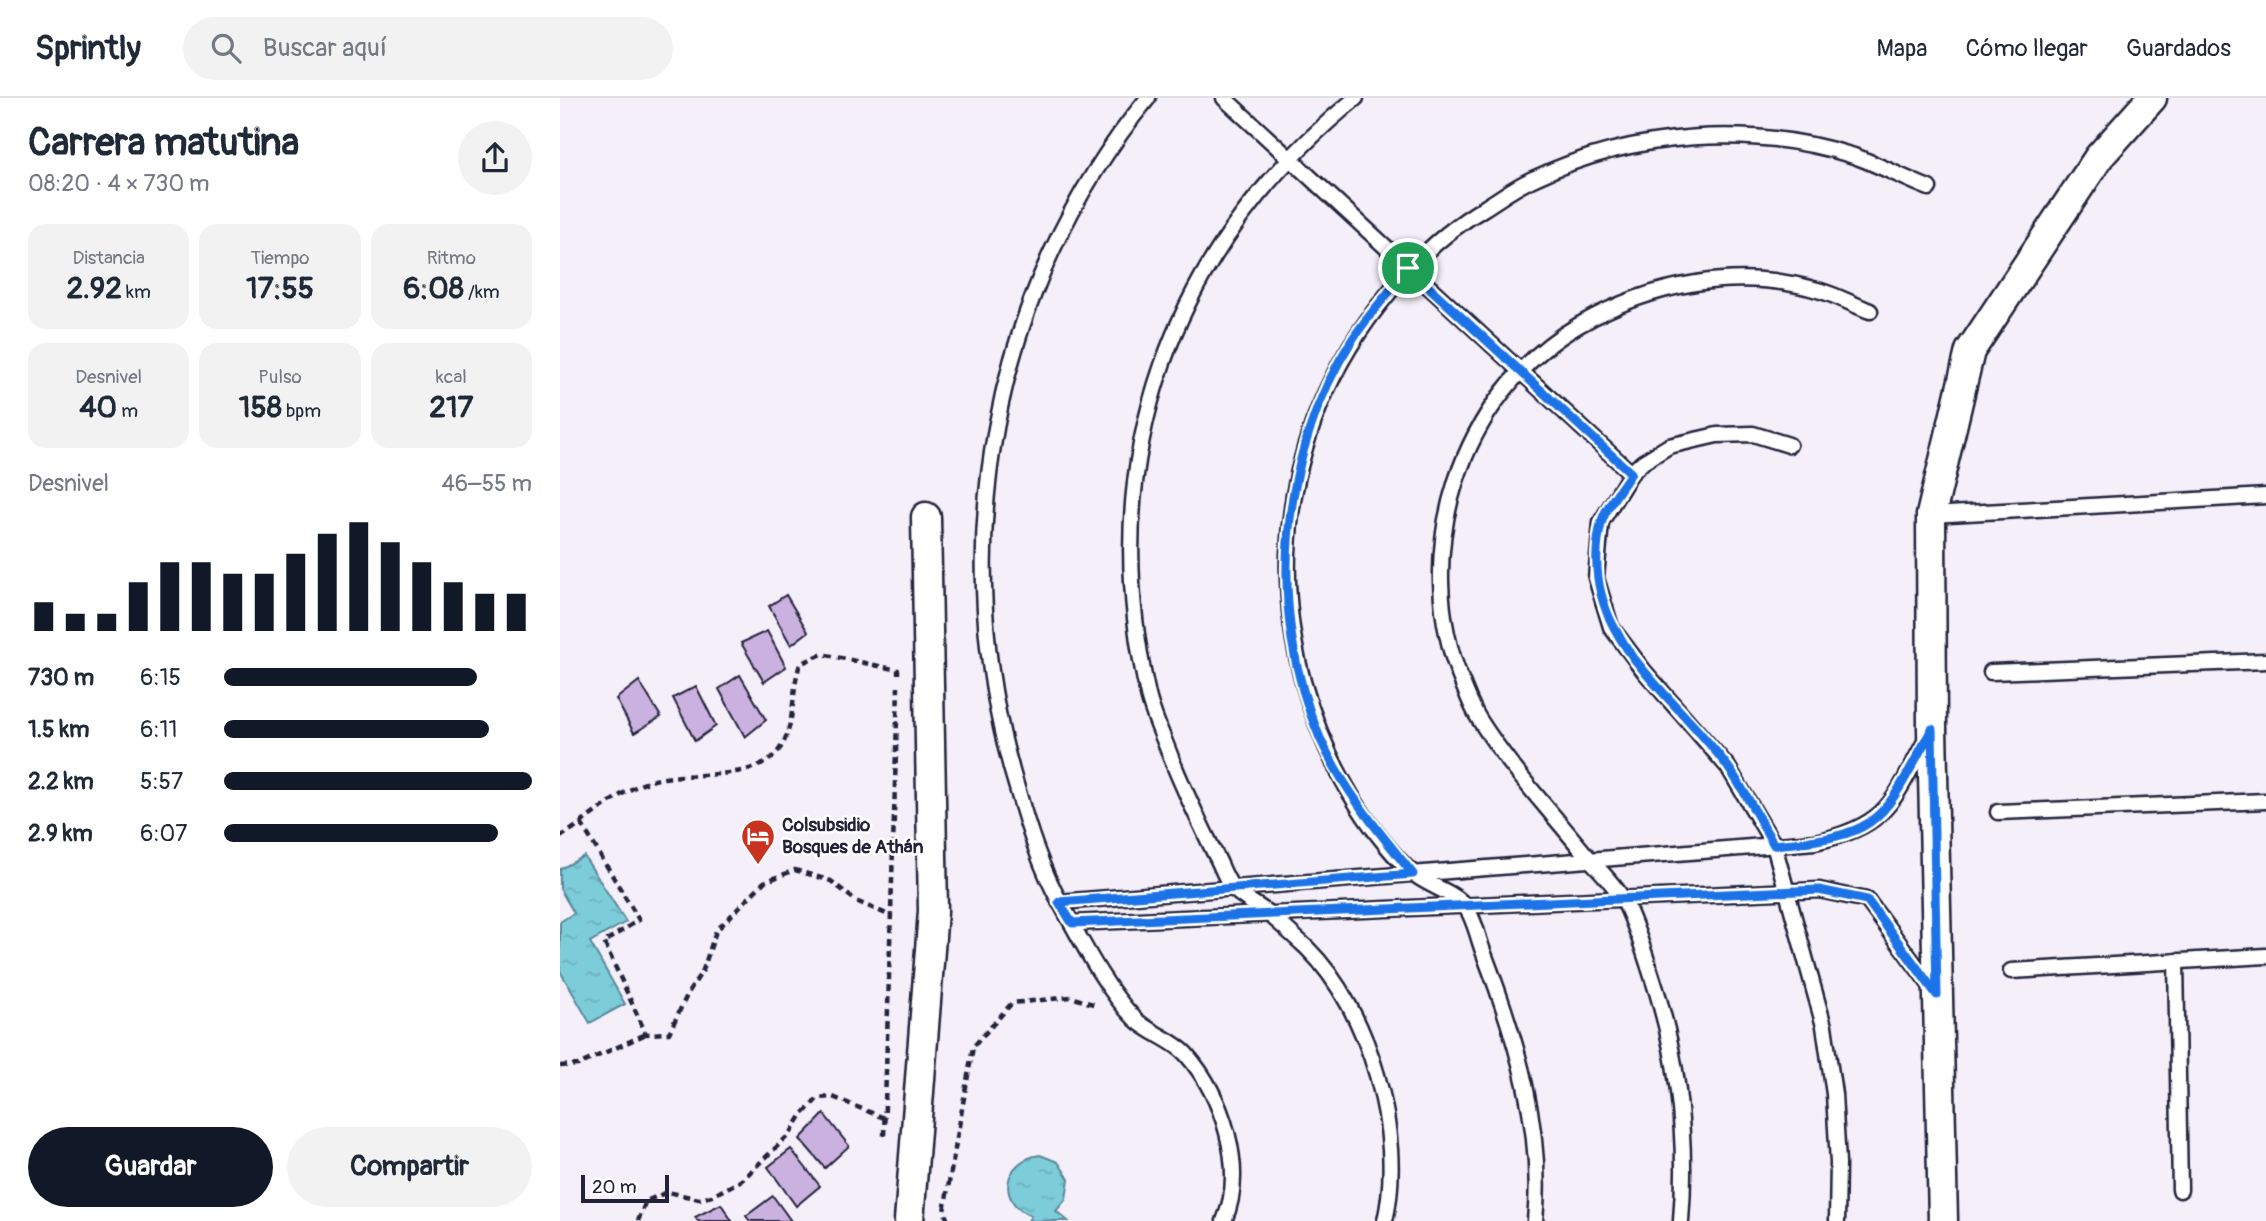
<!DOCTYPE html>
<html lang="es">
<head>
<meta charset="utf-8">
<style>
  body { margin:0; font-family:Pangolin,sans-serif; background:#f2f2f3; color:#1f2937; height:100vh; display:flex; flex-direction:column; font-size:26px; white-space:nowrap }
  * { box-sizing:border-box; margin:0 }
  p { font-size:23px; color:#747a83 }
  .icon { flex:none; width:38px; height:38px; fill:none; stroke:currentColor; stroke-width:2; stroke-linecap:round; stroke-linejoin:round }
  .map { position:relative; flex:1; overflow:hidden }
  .drawer { display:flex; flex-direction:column; background:#fff; width:560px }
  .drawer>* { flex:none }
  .scale { position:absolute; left:21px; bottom:18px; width:88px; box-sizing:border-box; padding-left:7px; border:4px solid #22223b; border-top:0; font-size:19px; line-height:24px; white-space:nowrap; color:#22223b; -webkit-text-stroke:5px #fff; paint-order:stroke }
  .pin { position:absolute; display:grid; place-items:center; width:60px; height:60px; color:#fff; margin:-30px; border:4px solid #fff; border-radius:50%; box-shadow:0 2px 7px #0007 }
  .round { display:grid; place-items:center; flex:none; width:74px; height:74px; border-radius:37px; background:#f2f2f3 }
  .head { display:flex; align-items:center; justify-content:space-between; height:119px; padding:0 28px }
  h1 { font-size:38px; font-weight:800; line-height:52px }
  .figures { display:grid; grid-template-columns:repeat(3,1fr); gap:10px; height:119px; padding:7px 28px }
  .figures div { display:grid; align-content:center; border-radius:18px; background:#f2f2f3; text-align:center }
  .figures b { font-size:30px; font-weight:800 }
  .figures small { font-size:19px; font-weight:400 }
  .figures p { font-size:19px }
  .chart { height:196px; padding:14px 28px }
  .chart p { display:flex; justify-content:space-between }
  .chart svg { width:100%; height:126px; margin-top:7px; stroke:#111827; stroke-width:6 }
  .cta { display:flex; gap:14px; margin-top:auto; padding:14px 28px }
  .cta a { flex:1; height:80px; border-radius:42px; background:#111827; color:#fff; font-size:28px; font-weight:800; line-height:80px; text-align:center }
  .cta a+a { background:#f2f2f3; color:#1f2937 }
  ul { padding:0 28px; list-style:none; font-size:23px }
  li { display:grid; grid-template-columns:112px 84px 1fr; align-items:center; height:52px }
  li i { height:18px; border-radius:9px; background:#111827 }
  header { display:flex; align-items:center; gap:42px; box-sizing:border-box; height:98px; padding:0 35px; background:#fff; border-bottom:2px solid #e0e1e3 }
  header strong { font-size:33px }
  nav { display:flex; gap:38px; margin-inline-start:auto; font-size:24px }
  .search { width:490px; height:63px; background:#f2f2f3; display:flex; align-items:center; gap:18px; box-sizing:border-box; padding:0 24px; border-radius:38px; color:#747a83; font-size:26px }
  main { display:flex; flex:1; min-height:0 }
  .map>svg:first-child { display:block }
</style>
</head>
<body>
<header>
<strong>Sprintly</strong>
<div class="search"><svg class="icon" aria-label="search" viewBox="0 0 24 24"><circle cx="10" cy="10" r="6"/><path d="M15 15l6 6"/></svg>Buscar aquí</div>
<nav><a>Mapa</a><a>Cómo llegar</a><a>Guardados</a></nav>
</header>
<main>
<section class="drawer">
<div class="head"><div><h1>Carrera matutina</h1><p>08:20 · 4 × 730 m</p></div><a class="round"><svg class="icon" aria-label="share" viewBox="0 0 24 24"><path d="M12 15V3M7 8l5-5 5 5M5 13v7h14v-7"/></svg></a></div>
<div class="figures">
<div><p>Distancia</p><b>2.92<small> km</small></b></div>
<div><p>Tiempo</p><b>17:55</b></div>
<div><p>Ritmo</p><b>6:08<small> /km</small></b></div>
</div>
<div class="figures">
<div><p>Desnivel</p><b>40<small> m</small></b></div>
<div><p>Pulso</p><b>158<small> bpm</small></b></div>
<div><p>kcal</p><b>217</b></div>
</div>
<div class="chart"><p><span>Desnivel</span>46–55 m</p>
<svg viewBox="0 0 160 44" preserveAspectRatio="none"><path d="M5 44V34M15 44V38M25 44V38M35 44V27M45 44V20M55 44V20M65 44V24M75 44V24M85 44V17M95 44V10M105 44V6M115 44V13M125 44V20M135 44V27M145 44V31M155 44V31"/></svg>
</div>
<ul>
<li><b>730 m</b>6:15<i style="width:82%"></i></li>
<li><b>1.5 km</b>6:11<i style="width:86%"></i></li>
<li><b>2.2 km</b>5:57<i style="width:100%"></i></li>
<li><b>2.9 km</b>6:07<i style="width:89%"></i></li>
</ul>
<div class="cta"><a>Guardar</a><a>Compartir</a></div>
</section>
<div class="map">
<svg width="1706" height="1123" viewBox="0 0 1706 1123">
  <defs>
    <pattern id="water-ripples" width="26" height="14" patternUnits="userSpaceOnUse" patternTransform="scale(1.75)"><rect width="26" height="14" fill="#7dccda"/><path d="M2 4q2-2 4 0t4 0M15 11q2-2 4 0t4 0" fill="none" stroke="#6cafbc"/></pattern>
  </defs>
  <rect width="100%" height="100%" fill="#f4eff9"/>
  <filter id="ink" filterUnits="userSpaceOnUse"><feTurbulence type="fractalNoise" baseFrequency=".0143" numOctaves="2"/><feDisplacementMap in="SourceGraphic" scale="14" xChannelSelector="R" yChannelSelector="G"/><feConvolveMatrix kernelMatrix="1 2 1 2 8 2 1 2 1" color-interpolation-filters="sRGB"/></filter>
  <g filter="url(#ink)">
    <g fill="url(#water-ripples)" stroke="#59889a" stroke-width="2">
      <polygon points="24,758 66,824 30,844 65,906 30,925 0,873 0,824 14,815 0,791 0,771"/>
      <path d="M480,1057l18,7 11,17 -3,20 -10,12 12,10h-40l3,-5c-35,-14 -28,-56 9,-61z"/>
    </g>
    <g fill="#cab1e0" stroke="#22223b" stroke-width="2">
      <polygon points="226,497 248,534 231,547 209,508"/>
      <polygon points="207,533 226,569 204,584 181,545"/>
      <polygon points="180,577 206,622 185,639 159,591"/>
      <polygon points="79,583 101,619 74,635 56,601"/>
      <polygon points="136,588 156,628 135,643 113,600"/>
      <polygon points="264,1016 289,1048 265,1070 240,1041"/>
      <polygon points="231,1051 260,1088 236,1108 208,1069"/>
      <polygon points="213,1098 231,1123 190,1123 186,1118"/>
      <polygon points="161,1106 172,1123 138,1123 135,1119"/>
    </g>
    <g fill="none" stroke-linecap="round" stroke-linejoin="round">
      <g stroke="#22223b" stroke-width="19">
        <g id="lane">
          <path d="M588,0c-158,191 -203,456 -131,690 11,39 24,81 44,116 21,38 44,84 74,115 14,14 37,20 51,35 36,41 61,114 38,167"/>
          <polyline points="664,0 1071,375"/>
          <path d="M796,0c-187,152 -261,362 -208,597 5,21 15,41 22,60 13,34 29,66 45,99 6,10 10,25 18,34 9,10 25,17 36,26 13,11 26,23 38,34 63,62 98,187 78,273"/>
          <polyline points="1229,347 1193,336 1157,337 1109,348 1083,364 1071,375 1041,424 1036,480 1051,529 1084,573 1168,669 1214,747 1264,928 1274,996 1278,1065 1277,1123"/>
          <polyline points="1371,417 1706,398"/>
          <polyline points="1431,574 1706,563"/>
          <polyline points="1438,714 1706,703"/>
          <path d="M499,804l756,-60c76,-17 78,-42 113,-106"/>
          <polyline points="512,825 1259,792 1307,802 1373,891"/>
          <polyline points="1616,863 1620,1092"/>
          <polyline points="1451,873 1706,858"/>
          <path d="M975,1123c9,-92 -19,-184 -52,-270 -5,-13 -9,-34 -18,-45 -10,-13 -35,-20 -48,-30 -18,-12 -46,-49 -58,-68 -100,-158 -96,-355 20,-503 30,-39 64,-73 107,-98 16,-10 32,-22 49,-29 98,-46 216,-55 319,-22 25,9 50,22 75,32"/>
          <path d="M1121,1123c7,-87 -4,-172 -32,-254 -7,-22 -15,-47 -26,-68 -11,-18 -29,-34 -42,-50 -35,-43 -73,-84 -102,-130 -7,-11 -12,-25 -17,-37 -53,-126 -3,-288 117,-357 73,-42 160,-59 242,-34 17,5 33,14 49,20"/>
        </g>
      </g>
      <g stroke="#22223b" stroke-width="33">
        <g id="street">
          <polyline points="349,1123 373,813 366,419"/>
          <polyline points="1383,1123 1372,631 1371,417 1410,253 1539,59 1592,0"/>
        </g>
      </g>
      <g stroke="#22223b" stroke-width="4.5" stroke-dasharray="7 5" stroke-linecap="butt">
        <polyline points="21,725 79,822 44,844 86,936 109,935 128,895 143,872 156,833 204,784 235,772 271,783 296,803 331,818"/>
        <path d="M0,739c30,-18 57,-46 91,-56 37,-12 107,4 130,-34 15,-25 10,-56 19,-83l22,-10 76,16v4"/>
        <polyline points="0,968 18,967 86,936"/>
        <polyline points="324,1038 338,589"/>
        <polyline points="78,1123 86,1103 108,1094 139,1101 152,1098 182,1082 230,1036 241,1018 258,1000 273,999 324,1020"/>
        <polyline points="388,1123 384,1113 413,949 452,905 511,899 536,907"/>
      </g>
      <use href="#lane" stroke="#fff" stroke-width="14"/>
      <use href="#street" stroke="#fff" stroke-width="28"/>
    </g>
  </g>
  <g fill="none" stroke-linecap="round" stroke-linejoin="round" filter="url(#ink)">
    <g stroke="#fff" stroke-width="14">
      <path id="route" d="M848,170l223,205c-9,15 -26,34 -30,51 -26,110 70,165 127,243 17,24 31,52 46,78 110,-9 108,-25 158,-116l5,266 -70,-95 -48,-10 -747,33 -13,-21 354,-28c-35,-43 -70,-85 -93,-136 -54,-125 -41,-284 32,-398 16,-25 38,-48 56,-72z"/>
    </g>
    <use href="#route" stroke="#1a73e8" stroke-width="9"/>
  </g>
  <defs>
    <g id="hotel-pin" transform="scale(1.75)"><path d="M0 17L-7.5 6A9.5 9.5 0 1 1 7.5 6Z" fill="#c8321e" stroke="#fff"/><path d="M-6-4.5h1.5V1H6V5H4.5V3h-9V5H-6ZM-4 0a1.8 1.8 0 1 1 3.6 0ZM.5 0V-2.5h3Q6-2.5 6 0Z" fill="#fff"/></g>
  </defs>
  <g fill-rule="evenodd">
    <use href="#hotel-pin" x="198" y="738"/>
  </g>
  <g text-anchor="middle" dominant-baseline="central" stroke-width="5" stroke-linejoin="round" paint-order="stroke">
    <g font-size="19" font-weight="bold" fill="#22223b" stroke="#fff" text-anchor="start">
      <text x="222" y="727">Colsubsidio<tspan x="222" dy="22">Bosques de Athán</tspan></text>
    </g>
  </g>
</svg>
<div class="scale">20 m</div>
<div class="pin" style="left:848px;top:170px;background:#1e9e55"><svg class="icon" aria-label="arrive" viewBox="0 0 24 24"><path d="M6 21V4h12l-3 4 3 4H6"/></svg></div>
</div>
</main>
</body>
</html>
